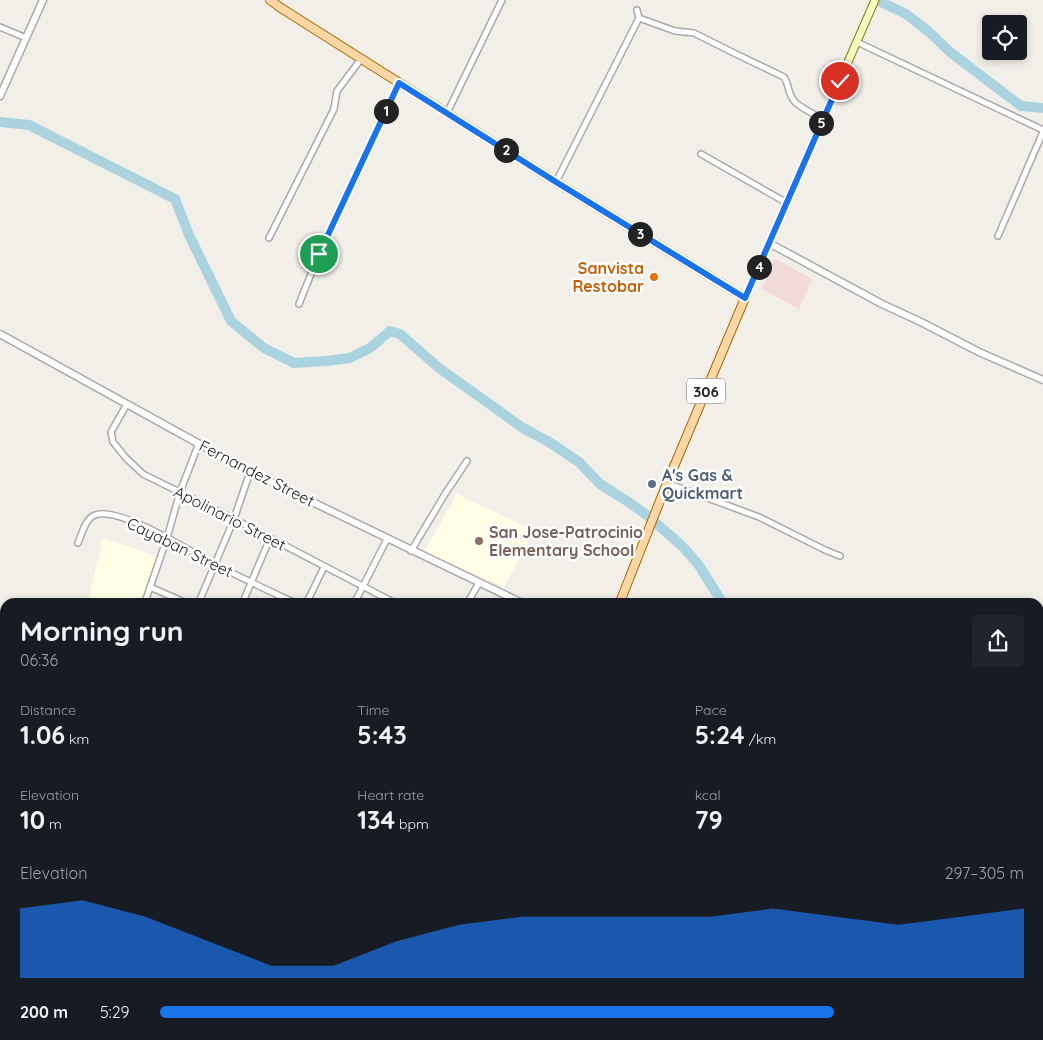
<!DOCTYPE html>
<html lang="en">
<head>
<meta charset="utf-8">
<style>
  body { margin:0; font-family:Quicksand,sans-serif; background:#20242c; color:#f1f3f6; height:100vh; display:flex; flex-direction:column; font-size:19px; white-space:nowrap }
  * { box-sizing:border-box; margin:0 }
  p { font-size:16px; color:#9ea1a6 }
  .icon { flex:none; width:28px; height:28px; fill:none; stroke:currentColor; stroke-width:2; stroke-linecap:round; stroke-linejoin:round }
  .map { position:relative; flex:1; overflow:hidden }
  .sheet { position:absolute; left:0px; top:598px; width:1044px; height:442px; display:flex; flex-direction:column; background:#171b24; border-radius:15px 15px 0 0; box-shadow:0 2px 8px #0003 }
  .sheet>* { flex:none }
  .fabs { position:absolute; left:982px; top:15px; display:grid; gap:10px }
  .fabs a { display:grid; place-items:center; width:45px; height:45px; border-radius:5px; background:#171b24; box-shadow:0 2px 8px #0003; font-size:25px }
  .pin { position:absolute; display:grid; place-items:center; width:42px; height:42px; color:#fff; margin:-21px; border:2px solid #fff; border-radius:50%; box-shadow:0 1px 5px #0007 }
  .km { position:absolute; width:25px; height:25px; margin:-12px; border-radius:50%; background:#222; color:#fff; font-size:14px; line-height:25px; text-align:center }
  .round { display:grid; place-items:center; flex:none; width:52px; height:52px; border-radius:5px; background:#20242c }
  .overview { display:flex; align-items:center; justify-content:space-between; height:85px; padding:0 20px }
  h1 { font-size:28px; font-weight:800; line-height:38px }
  .metrics { display:grid; grid-template-columns:repeat(3,1fr); gap:8px; height:85px; padding:5px 20px }
  .metrics div { display:grid; align-content:center }
  .metrics b { font-size:25px; font-weight:800 }
  .metrics small { font-size:14px; font-weight:400 }
  .metrics p { font-size:14px }
  .chart { height:140px; padding:10px 20px }
  .chart p { display:flex; justify-content:space-between }
  .chart svg { width:100%; height:90px; margin-top:5px; fill:#1a73e8; opacity:.7 }
  ul { padding:0 20px; list-style:none; font-size:16px }
  li { display:grid; grid-template-columns:80px 60px 1fr; align-items:center; height:38px }
  li i { height:12px; border-radius:6px; background:#1a73e8 }
  .map>svg:first-child { display:block }
</style>
</head>
<body>
<div class="map">
<svg width="1043" height="1040" viewBox="0 0 1043 1040">
  <rect width="100%" height="100%" fill="#f2efe9"/>
  <polygon fill="#f2dad9" points="774,258 812,279 799,309 762,289"/>
  <g fill="#ffffe5">
    <polygon points="457,494 534,531 504,587 424,552"/>
    <polygon points="103,538 159,557 144,602 88,602"/>
  </g>
  <g fill="none" stroke-linecap="round" stroke-linejoin="round">
    <g stroke="#aad3df" stroke-width="10">
      <polyline points="877,0 906,14 928,31 950,52 1021,106 1043,108"/>
      <polyline points="0,122 29,125 175,199 189,235 231,321 264,348 294,363 326,361 350,358 370,348 390,331 400,334 439,368 523,428 549,442 579,462 600,484 630,503 648,516 682,546 698,564 722,602"/>
      <polyline points="1039,705 1043,705"/>
    </g>
    <g stroke="#a9a9a9" stroke-width="8">
      <g id="minor">
        <path d="M639,18l36,13 19,2 42,21 48,23c5,7 4,18 11,25 6,6 21,13 28,18"/>
        <polyline points="0,27 26,38"/>
        <polyline points="857,42 1043,130"/>
        <polyline points="447,113 502,0"/>
        <polyline points="701,154 787,203"/>
        <polyline points="556,182 639,18 637,10"/>
        <polyline points="998,236 1043,132"/>
        <polyline points="269,238 334,109 337,91 361,59"/>
        <polyline points="299,304 319,254 399,83"/>
        <polyline points="127,404 111,432 113,442 126,458 143,474 234,519 393,602"/>
        <polyline points="667,483 759,517 825,550 840,556"/>
        <path d="M78,543c4,-9 7,-24 17,-28 25,-9 96,37 119,49 26,13 53,26 79,38"/>
        <polyline points="411,551 445,494 467,461"/>
        <polyline points="150,587 184,602"/>
        <polyline points="145,602 167,538 180,492 199,443"/>
        <polyline points="199,602 234,519 250,472"/>
        <polyline points="243,602 270,538"/>
        <polyline points="307,602 324,567"/>
        <polyline points="355,602 387,539"/>
        <polyline points="468,602 479,583"/>
        <polyline points="1039,720 1043,720"/>
        <polyline points="0,789 5,792"/>
        <polyline points="0,859 5,840"/>
        <polyline points="0,1031 5,1033"/>
        <polyline points="9,1035 20,1040"/>
        <polyline points="278,1035 292,1040"/>
        <polyline points="422,1035 435,1040"/>
        <polyline points="644,1035 655,1040"/>
        <polyline points="81,1040 83,1035"/>
        <polyline points="378,1040 380,1035"/>
        <polyline points="513,1040 515,1035"/>
        <polyline points="557,1040 559,1035"/>
        <polyline points="604,1040 606,1035"/>
        <polyline points="665,1040 668,1035"/>
        <polyline points="762,1040 764,1035"/>
      </g>
    </g>
    <g stroke="#a9a9a9" stroke-width="9">
      <g id="tertiary">
        <polyline points="0,96 43,0"/>
        <polyline points="769,243 882,304 921,322 979,352 1043,380"/>
        <polyline points="0,334 250,472 520,602"/>
        <polyline points="0,696 5,701"/>
        <polyline points="537,1035 548,1040"/>
      </g>
    </g>
    <g stroke="#707d05" stroke-width="9">
      <polyline id="secondary" points="745,298 875,0"/>
    </g>
    <g stroke="#a06b00" stroke-width="10">
      <g id="primary">
        <polyline points="270,0 281,8 556,182 745,298 667,483 620,602"/>
        <polyline points="444,1040 446,1035"/>
      </g>
    </g>
    <use href="#minor" stroke="#fff" stroke-width="5"/>
    <use href="#tertiary" stroke="#fff" stroke-width="6"/>
    <use href="#secondary" stroke="#f7fabf" stroke-width="7"/>
    <use href="#primary" stroke="#fcd6a4" stroke-width="8"/>
  </g>
  <g fill="none" stroke-linecap="round" stroke-linejoin="round">
    <g stroke="#fff" stroke-width="10">
      <polyline id="route" points="319,254 399,83 556,182 745,298 840,81"/>
    </g>
    <use href="#route" stroke="#1a73e8" stroke-width="6"/>
  </g>
  <circle fill="#e8710a" stroke="#fff" stroke-width="2" cx="654" cy="277" r="5"/>
  <circle fill="#5c6f8a" stroke="#fff" stroke-width="2" cx="652" cy="484" r="5"/>
  <circle fill="#8d6e63" stroke="#fff" stroke-width="2" cx="479" cy="541" r="5"/>
  <g text-anchor="middle" dominant-baseline="central" stroke-width="5" stroke-linejoin="round" paint-order="stroke">
    <rect fill="#fff" stroke="#646464" stroke-width="1" x="687" y="378.5" width="38" height="25" rx="4"/>
    <g font-size="15" font-weight="bold" fill="#222">
      <text x="706" y="391">306</text>
    </g>
    <g font-size="16" font-weight="bold" fill="#c56008" stroke="#fff" text-anchor="end">
      <text x="644" y="268">Sanvista<tspan x="644" dy="18">Restobar</tspan></text>
    </g>
    <g font-size="16" fill="#222" stroke="#fff">
      <text transform="translate(257 473) rotate(27)">Fernandez Street</text>
      <text transform="translate(230 518) rotate(27)">Apolinario Street</text>
      <text transform="translate(180 547) rotate(26)">Cayaban Street</text>
    </g>
    <g font-size="16" font-weight="bold" fill="#4e5e75" stroke="#fff" text-anchor="start">
      <text x="662" y="475">A's Gas &amp;<tspan x="662" dy="18">Quickmart</tspan></text>
    </g>
    <g font-size="16" font-weight="bold" fill="#785e54" stroke="#fff" text-anchor="start">
      <text x="489" y="532">San Jose-Patrocinio<tspan x="489" dy="18">Elementary School</tspan></text>
    </g>
  </g>
</svg>
<div class="fabs">
<a><svg class="icon" aria-label="locate" viewBox="0 0 24 24"><circle cx="12" cy="12" r="6"/><path d="M12 2v4M12 18v4M2 12h4M18 12h4"/></svg></a>
</div>
<div class="pin" style="left:319px;top:254px;background:#1e9e55"><svg class="icon" aria-label="arrive" viewBox="0 0 24 24"><path d="M6 21V4h12l-3 4 3 4H6"/></svg></div>
<div class="pin" style="left:840px;top:81px;background:#d93025"><svg class="icon" aria-label="check" viewBox="0 0 24 24"><path d="M5 12l5 5 9-10"/></svg></div>
<b class="km" style="left:386px;top:111px">1</b>
<b class="km" style="left:506px;top:150px">2</b>
<b class="km" style="left:640px;top:234px">3</b>
<b class="km" style="left:759px;top:267px">4</b>
<b class="km" style="left:821px;top:123px">5</b>
<section class="sheet">
<div class="overview"><div><h1>Morning run</h1><p>06:36</p></div><a class="round"><svg class="icon" aria-label="share" viewBox="0 0 24 24"><path d="M12 15V3M7 8l5-5 5 5M5 13v7h14v-7"/></svg></a></div>
<div class="metrics">
<div><p>Distance</p><b>1.06<small> km</small></b></div>
<div><p>Time</p><b>5:43</b></div>
<div><p>Pace</p><b>5:24<small> /km</small></b></div>
</div>
<div class="metrics">
<div><p>Elevation</p><b>10<small> m</small></b></div>
<div><p>Heart rate</p><b>134<small> bpm</small></b></div>
<div><p>kcal</p><b>79</b></div>
</div>
<div class="chart"><p><span>Elevation</span>297–305 m</p>
<svg viewBox="0 0 160 44" preserveAspectRatio="none"><path d="M0 44V10L10 6L20 14L30 26L40 38L50 38L60 26L70 18L80 14L90 14L100 14L110 14L120 10L130 14L140 18L150 14L160 10V44z"/></svg>
</div>
<ul>
<li><b>200 m</b>5:29<i style="width:78%"></i></li>
</ul>
</section>
</div>
</body>
</html>
